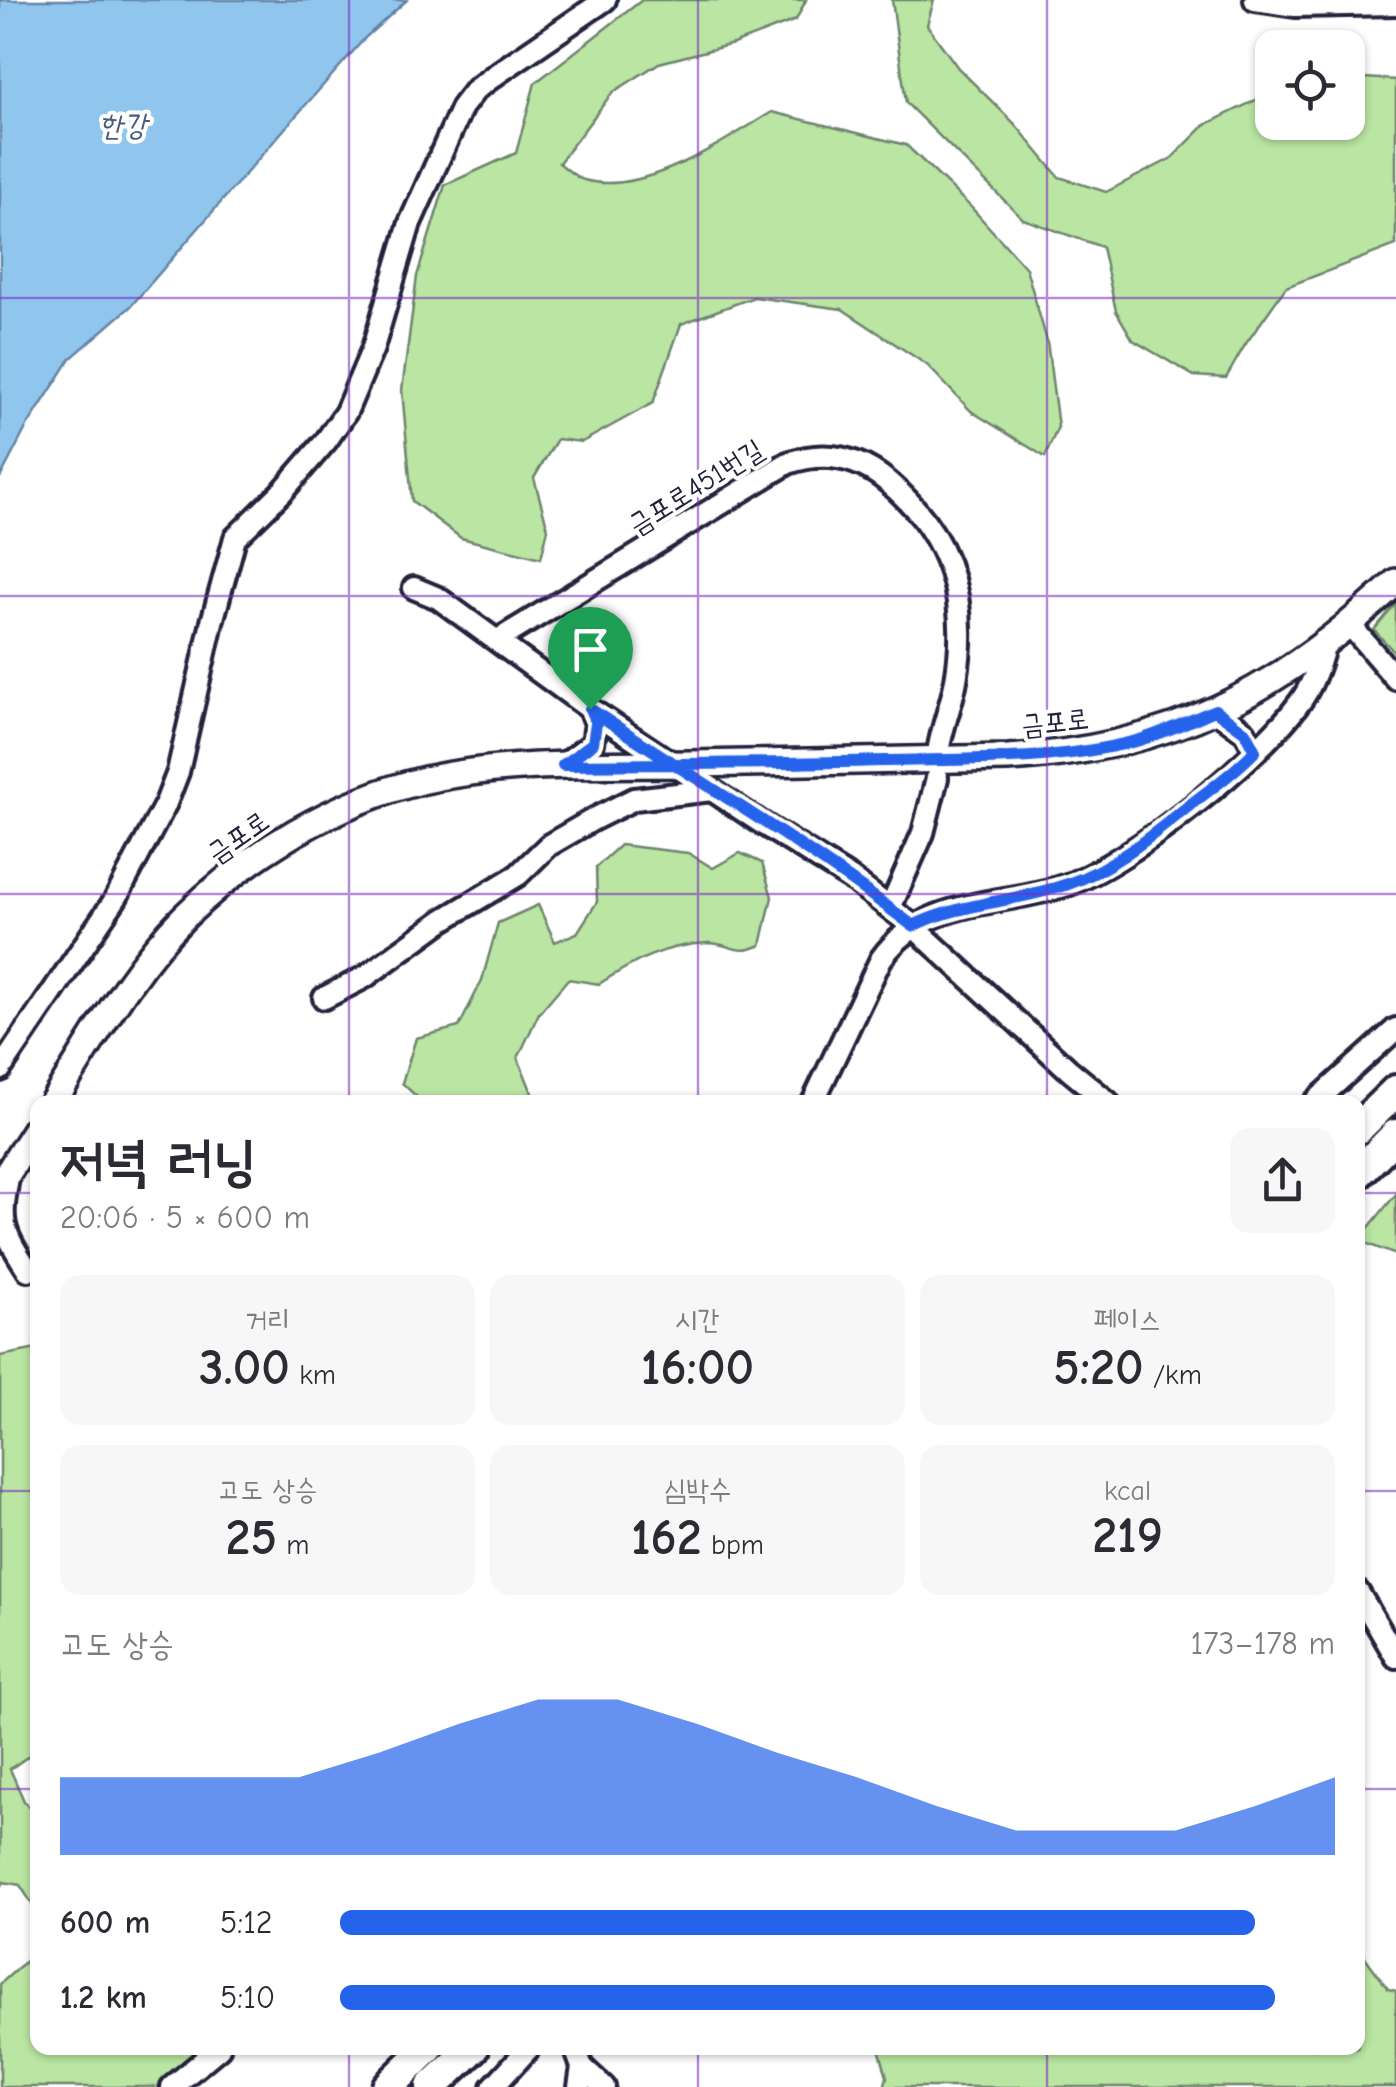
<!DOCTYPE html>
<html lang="ko">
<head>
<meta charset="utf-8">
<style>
  body { margin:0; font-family:"Comic Neue","Poor Story",sans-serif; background:#f7f7f7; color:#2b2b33; height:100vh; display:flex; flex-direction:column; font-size:38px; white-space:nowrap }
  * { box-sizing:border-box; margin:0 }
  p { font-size:32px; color:#7c7c81 }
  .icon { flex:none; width:55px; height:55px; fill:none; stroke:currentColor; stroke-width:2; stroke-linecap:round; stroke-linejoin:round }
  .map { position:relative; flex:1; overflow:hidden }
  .drawer { position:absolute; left:30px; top:1095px; width:1335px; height:960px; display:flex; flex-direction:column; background:#fff; border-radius:20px; box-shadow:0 2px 8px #0004 }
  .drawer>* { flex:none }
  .controls { position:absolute; left:1255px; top:30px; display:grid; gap:20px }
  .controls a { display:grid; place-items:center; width:110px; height:110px; border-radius:20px; background:#fff; box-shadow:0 2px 8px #0004; font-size:50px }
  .pin { position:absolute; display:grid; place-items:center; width:85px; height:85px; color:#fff; margin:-102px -42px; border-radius:50% 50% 50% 0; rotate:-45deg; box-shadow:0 0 10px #0007 }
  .pin .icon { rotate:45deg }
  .round { display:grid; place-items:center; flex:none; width:105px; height:105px; border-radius:20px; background:#f7f7f7 }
  .head { display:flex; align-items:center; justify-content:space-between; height:170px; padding:0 30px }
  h1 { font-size:55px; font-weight:700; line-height:75px }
  .metrics { display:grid; grid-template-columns:repeat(3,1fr); gap:15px; height:170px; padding:10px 30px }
  .metrics div { display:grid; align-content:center; border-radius:20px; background:#f7f7f7; text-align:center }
  .metrics b { font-size:50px; font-weight:700 }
  .metrics small { font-size:28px; font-weight:400 }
  .metrics p { font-size:28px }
  .chart { height:280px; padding:20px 30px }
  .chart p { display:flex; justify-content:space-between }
  .chart svg { width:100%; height:180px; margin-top:10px; fill:#2563eb; opacity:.7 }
  ul { padding:0 30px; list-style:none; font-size:32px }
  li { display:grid; grid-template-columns:160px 120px 1fr; align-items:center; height:75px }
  li i { height:25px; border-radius:12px; background:#2563eb }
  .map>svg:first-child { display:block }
</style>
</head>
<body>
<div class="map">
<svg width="1396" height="2087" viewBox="0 0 1396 2087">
  <rect width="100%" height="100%" fill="#fff"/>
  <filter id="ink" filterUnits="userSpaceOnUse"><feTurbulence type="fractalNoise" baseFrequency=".01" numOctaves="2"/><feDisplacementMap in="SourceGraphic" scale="20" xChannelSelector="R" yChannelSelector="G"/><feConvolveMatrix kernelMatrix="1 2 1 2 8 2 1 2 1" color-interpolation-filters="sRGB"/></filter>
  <g filter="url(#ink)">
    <g fill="#bae5a2" stroke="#6e846e" stroke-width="2.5">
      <path d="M642,0h164l-10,20 -63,24 -74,19 -47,30 -53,70c7,5 17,15 25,17 59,17 139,-39 188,-68l134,33 64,61 56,62 21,73 11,86 -13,30 -74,-46 -44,-46 -85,-56 -88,-12 -73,27 -28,79 -71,39 -25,-3 -23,39 14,51 -7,29 -80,-20 -49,-37 -10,-111 15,-114 28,-91 71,-32 19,-70z"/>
      <polygon points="892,0 934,0 927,25 958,68 1015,124 1059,177 1106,192 1172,158 1205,125 1256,100 1272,96 1272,122 1348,122 1348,77 1396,80 1396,245 1286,287 1245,345 1226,378 1194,376 1133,340 1116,311 1102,247 1023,219 906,103"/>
      <polygon points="1396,604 1396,654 1374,630"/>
      <path d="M620,845l68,8 25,15 27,-15 22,10 10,34 -11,48c-26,12 -29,-2 -53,-2 -44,2 -73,18 -109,41l-31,-5 -29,34 -21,45 16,40 -4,4h-108l-20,-19 14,-45 43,-11 23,-47 16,-57 40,-18 17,37 22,-9 20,-31 -1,-35z"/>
      <polygon points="1396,1194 1396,1255 1365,1243 1361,1237"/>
      <polygon points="37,1349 37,1750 10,1769 24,1801 37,1815 38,2048 208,2048 168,2087 0,2087 0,1984 29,1958 36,1910 20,1885 3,1882 0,1887 0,1356"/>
      <polygon points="1358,1947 1388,1989 1396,1991 1396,2087 884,2087 887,2077 879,2048 1358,2048"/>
    </g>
    <polygon fill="#90c6ee" stroke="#6484a6" stroke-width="2.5" points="0,0 407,0 366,37 287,126 130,307 71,358 26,428 0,478"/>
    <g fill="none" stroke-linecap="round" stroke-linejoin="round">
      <g stroke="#22223b" stroke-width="28">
        <g id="minor">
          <polyline points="1255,0 1295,6 1396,4"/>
          <polyline points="414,588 438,598 590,709 763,824 853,880 913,926 1069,1070 1108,1102"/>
          <polyline points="1350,625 1396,679"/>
          <path d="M498,640l290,-177c37,-13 70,-6 100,19 62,52 82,118 68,198 -4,23 -13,44 -17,67"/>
          <polyline points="1215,710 1245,732 1255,751"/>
          <polyline points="563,765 593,743 596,723 590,709"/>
          <polyline points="890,908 923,833 937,778"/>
          <polyline points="324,998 365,977 443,920 518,875 549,845 594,819 634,799 712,790"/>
          <polyline points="0,1070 116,898 166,803 178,772 212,622 235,538 282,492 326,441 346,412 373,348 410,223 462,107 476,89 498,73 605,0"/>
          <path d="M813,1102l68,-143c45,-63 119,-52 186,-74 65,-23 192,-126 233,-183 12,-16 19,-36 24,-55"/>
          <polyline points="1315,1102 1396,1029"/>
          <path d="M9,1172c-9,50 -9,55 19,98"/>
          <polyline points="1358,1592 1396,1657"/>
          <polyline points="575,2048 582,2067 579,2087"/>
          <polyline points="582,2067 604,2087"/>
          <polyline points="172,2087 219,2048"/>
          <polyline points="493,2087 529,2048"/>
        </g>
      </g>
      <g stroke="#22223b" stroke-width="32">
        <g id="major">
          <path d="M53,1102c40,-62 78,-132 131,-185 65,-64 152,-116 241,-137 87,-19 177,-15 265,-16 106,-2 212,-3 318,-6 162,-9 272,-66 388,-176"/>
          <polyline points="0,1185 38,1126"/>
        </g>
      </g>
      <g stroke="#22223b" stroke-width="38">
        <g id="highway">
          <polyline points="1358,1128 1396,1091"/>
          <polyline points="1358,1173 1396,1135"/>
          <polyline points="388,2087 428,2048"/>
          <polyline points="432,2087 473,2048"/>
        </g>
      </g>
      <use href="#minor" stroke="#fff" stroke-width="20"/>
      <use href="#major" stroke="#fff" stroke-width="25"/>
      <use href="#highway" stroke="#fff" stroke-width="30"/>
    </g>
  </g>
  <g fill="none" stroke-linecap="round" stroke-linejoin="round" filter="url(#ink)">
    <g stroke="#fff" stroke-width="20">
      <path id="route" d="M590,709c108,72 220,138 323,217 49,-24 104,-24 155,-42 46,-16 84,-49 122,-79 22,-17 45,-33 65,-54l-10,-19 -30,-22c-26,11 -52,23 -79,31 -81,21 -168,18 -251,20 -107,3 -215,3 -322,4l30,-22 3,-20 -6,-14"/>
    </g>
    <use href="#route" stroke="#2563eb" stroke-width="12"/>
  </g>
  <path fill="none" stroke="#7b2cbf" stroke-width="2.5" stroke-opacity="0.55" d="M349,0v1102M698,0v1102M1047,0v1102M0,298h1396M0,596h1396M0,894h1396M0,1193h38M1358,1193h38M0,1491h38M1358,1491h38M0,1789h38M1358,1789h38M349,2048v39M698,2048v39M1047,2048v39"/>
  <g text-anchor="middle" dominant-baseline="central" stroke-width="8" stroke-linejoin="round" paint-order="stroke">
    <g font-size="28" fill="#22223b" stroke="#fff">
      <text transform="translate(696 487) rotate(-32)">금포로451번길</text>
      <text transform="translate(1055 722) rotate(-6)">금포로</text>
      <text transform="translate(238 837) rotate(-35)">금포로</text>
    </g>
    <g font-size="30" font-style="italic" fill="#485b7a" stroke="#fff">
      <text x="123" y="125">한강</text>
    </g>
  </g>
</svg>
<div class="controls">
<a><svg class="icon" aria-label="locate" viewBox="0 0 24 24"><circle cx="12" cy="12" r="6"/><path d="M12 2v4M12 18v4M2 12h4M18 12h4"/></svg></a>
</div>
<div class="pin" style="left:590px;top:709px;background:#1e9e55"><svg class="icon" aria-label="arrive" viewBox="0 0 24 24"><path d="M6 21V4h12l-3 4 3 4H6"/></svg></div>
<section class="drawer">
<div class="head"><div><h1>저녁 러닝</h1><p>20:06 · 5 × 600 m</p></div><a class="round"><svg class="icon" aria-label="share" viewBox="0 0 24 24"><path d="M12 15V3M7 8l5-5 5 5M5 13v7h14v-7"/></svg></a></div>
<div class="metrics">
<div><p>거리</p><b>3.00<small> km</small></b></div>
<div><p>시간</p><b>16:00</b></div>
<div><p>페이스</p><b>5:20<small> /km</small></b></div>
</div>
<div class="metrics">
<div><p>고도 상승</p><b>25<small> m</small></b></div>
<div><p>심박수</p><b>162<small> bpm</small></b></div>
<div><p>kcal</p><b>219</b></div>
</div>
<div class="chart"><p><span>고도 상승</span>173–178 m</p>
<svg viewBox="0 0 160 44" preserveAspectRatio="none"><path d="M0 44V25L10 25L20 25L30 25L40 19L50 12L60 6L70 6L80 12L90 19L100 25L110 32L120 38L130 38L140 38L150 32L160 25V44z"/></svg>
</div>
<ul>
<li><b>600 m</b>5:12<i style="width:92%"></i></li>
<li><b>1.2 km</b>5:10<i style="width:94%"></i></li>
</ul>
</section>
</div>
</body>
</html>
